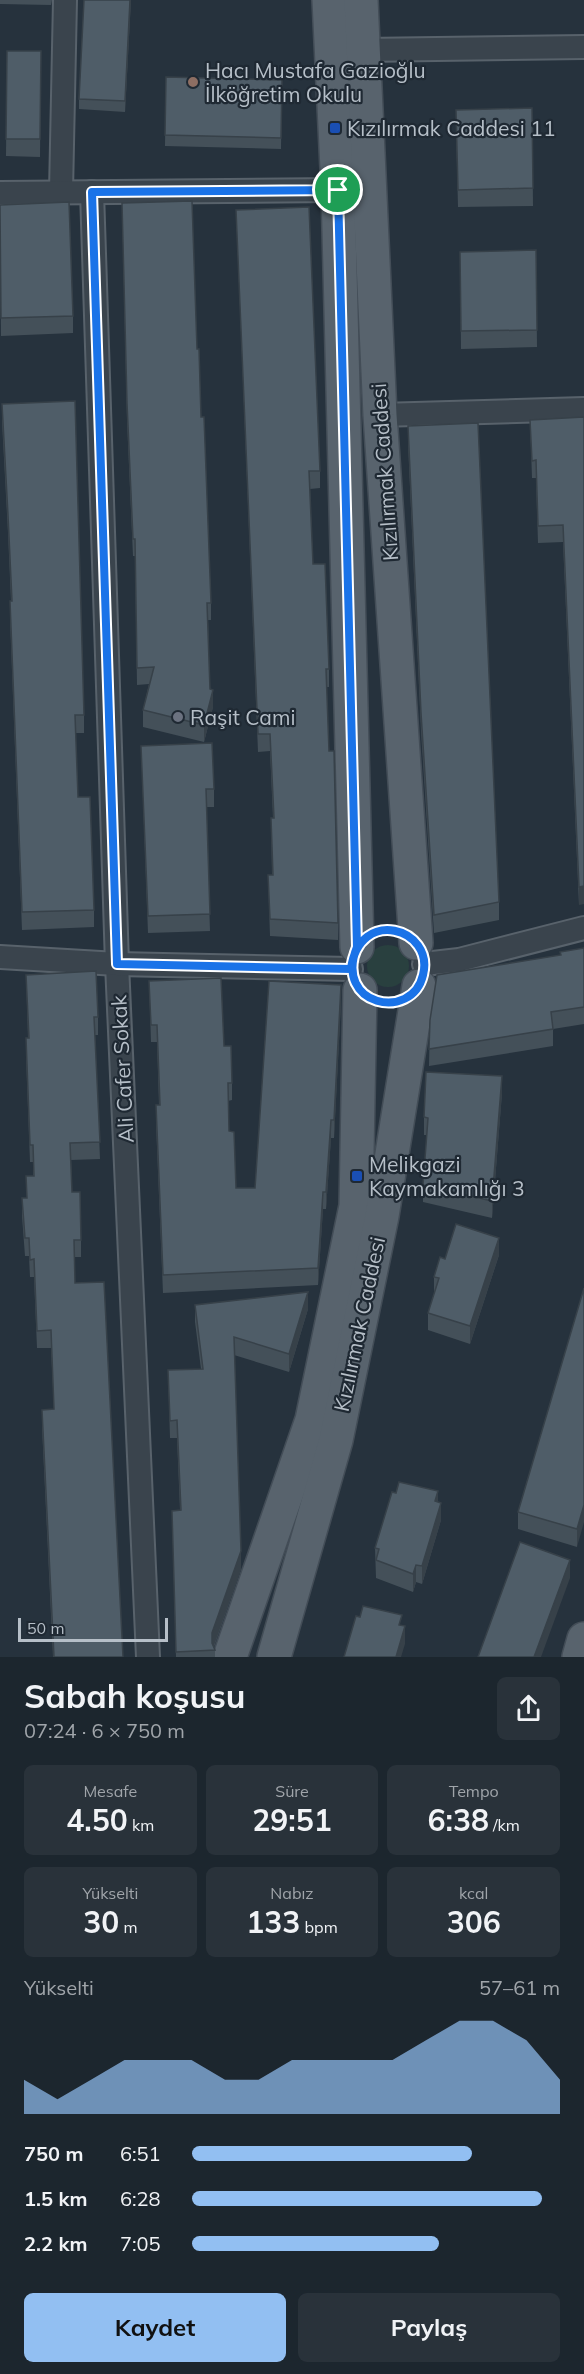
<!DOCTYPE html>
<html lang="tr">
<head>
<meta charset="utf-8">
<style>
  body { margin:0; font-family:Mulish,sans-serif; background:#29323a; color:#f1f3f6; height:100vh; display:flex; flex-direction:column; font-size:22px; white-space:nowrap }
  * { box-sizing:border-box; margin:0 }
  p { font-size:20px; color:#a0a5aa }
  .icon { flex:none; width:33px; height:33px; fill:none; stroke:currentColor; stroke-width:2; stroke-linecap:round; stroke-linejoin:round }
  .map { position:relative; height:1657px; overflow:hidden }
  .panel { display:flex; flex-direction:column; background:#1c262e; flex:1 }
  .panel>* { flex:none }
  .scale { position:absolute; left:18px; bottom:15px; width:150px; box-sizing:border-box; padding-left:6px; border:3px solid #b6bfc8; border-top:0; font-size:16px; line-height:21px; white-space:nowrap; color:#b6bfc8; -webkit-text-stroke:4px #1f2933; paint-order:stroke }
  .pin { position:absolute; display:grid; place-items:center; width:51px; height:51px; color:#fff; margin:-26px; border:3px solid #fff; border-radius:50%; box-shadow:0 2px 6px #0007 }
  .round { display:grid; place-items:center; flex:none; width:63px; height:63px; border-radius:9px; background:#29323a }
  .overview { display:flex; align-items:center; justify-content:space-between; height:102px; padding:0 24px }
  h1 { font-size:33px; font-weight:700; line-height:45px }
  .figures { display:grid; grid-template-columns:repeat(3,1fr); gap:9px; height:102px; padding:6px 24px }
  .figures div { display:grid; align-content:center; border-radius:9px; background:#29323a; text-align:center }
  .figures b { font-size:30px; font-weight:700 }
  .figures small { font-size:16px; font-weight:400 }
  .figures p { font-size:16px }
  .chart { height:168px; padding:12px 24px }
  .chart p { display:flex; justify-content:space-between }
  .chart svg { width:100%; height:108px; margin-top:6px; fill:#92bff2; opacity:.7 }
  .cta { display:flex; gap:12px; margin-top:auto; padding:12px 24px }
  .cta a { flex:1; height:69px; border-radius:9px; background:#92bff2; color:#111; font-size:24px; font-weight:700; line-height:69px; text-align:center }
  .cta a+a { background:#29323a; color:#f1f3f6 }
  ul { padding:0 24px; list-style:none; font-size:20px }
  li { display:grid; grid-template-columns:96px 72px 1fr; align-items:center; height:45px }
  li i { height:15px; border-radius:8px; background:#92bff2 }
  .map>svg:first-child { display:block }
</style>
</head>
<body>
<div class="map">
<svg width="584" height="1657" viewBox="0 0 584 1657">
  <rect width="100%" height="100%" fill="#26323d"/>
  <circle fill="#29403f" cx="388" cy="966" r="21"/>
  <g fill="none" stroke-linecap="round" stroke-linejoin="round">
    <g stroke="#58626b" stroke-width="26">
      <g id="street">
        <polyline points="363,50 584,47"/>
        <polyline points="61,192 65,0"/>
        <polyline points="92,192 117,964 148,1657"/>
        <polyline points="0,193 338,190"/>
        <polyline points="380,415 584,409"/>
        <polyline points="0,957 117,964 351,969"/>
        <polyline points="424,964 459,960 584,928"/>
      </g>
    </g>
    <g stroke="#434d57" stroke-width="36">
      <g id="primary">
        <polyline points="329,0 338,190 357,947"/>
        <polyline points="361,0 380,415 416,943"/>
        <polyline points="230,1657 312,1420 356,1206 360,990"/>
        <polyline points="274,1657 336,1440 382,1216 419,986"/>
        <polyline points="579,1657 584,1639"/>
      </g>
    </g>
    <use href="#street" stroke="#3a444d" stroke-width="22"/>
    <use href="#primary" stroke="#58636d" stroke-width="33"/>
  </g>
  <g fill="#445059">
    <polygon points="0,0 52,0 51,5 0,4"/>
    <polygon points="131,0 125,112 79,109 79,99"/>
    <polygon points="7,51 41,51 40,157 6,156"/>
    <polygon points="166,77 282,80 281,149 165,146"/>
    <polygon points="532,108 533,206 458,207 456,128"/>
    <polygon points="122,203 197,349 211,603 211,620 208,620 210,689 213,707 204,742 143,727 143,710 149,684 137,685 135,556 133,556 127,421"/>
    <polygon points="0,205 73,316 73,333 1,336"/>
    <polygon points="236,210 320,471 320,488 310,489 313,564 329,669 329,687 326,687 338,923 338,940 270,936 268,875 272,875 271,818 273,818 270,751 258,752"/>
    <polygon points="536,250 537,347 461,349 460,252"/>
    <polygon points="2,404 84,715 84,733 75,733 78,797 94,910 94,927 22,930 10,618 10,601 11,601 8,533 2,422"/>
    <polygon points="584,417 579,905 563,542 538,543 536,478 532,478 530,420"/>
    <polygon points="408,426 499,902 499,920 434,933 421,731 408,443"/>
    <polygon points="141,746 214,789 214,807 206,807 210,931 148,933"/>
    <polygon points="584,948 584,1024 553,1029 553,1046 429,1066 430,1020 560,955"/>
    <polygon points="26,975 98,1017 98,1035 95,1035 100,1159 71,1160 72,1192 81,1240 81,1257 74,1257 75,1283 123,1657 53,1657 42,1427 42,1410 54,1409 51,1348 37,1348 34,1277 30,1277 29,1256 25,1256 22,1216 22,1198 27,1198 26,1176 33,1176 33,1162 30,1162 26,1056 26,1038 28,1038"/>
    <polygon points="149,981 224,1046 232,1083 232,1100 228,1101 229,1131 236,1188 255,1188 341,1003 334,1138 331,1138 326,1209 323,1209 318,1285 163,1293 156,1123 156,1105 159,1105 157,1042 151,1042"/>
    <polygon points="502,1093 492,1218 423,1202 423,1185 427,1135 424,1135 424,1117"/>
    <polygon points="499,1255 470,1344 428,1330 428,1313 434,1294 434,1277 445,1259"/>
    <polygon points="584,1288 577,1547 518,1529 518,1512"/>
    <polygon points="195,1305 308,1309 289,1372 234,1355 241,1569 214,1647 215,1650 215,1657 176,1657 172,1511 180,1510 177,1438 170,1438 168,1370 201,1369 195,1322"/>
    <polygon points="396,1493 438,1502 441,1520 422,1584 416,1582 413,1592 376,1578 375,1548"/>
  </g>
  <g fill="#374149">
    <polygon points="130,0 131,0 125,112 125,101"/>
    <polygon points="213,690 213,707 204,742 204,725"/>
    <polygon points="584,886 584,904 579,905 579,887"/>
    <polygon points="341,985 341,1003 334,1138 334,1120"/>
    <polygon points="502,1076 502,1093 492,1218 492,1201"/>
    <polygon points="331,1120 331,1138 326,1209 326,1192"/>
    <polygon points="323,1192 323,1209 318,1285 318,1268"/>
    <polygon points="499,1238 499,1255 470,1344 470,1326"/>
    <polygon points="308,1292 308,1309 289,1372 289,1354"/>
    <polygon points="438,1491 438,1508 435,1501"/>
    <polygon points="441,1503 441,1520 422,1584 422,1566"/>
    <polygon points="584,1505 584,1522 577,1547 577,1529"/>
    <polygon points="241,1551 241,1569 212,1651 212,1633"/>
    <polygon points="570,1560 570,1578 541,1657 534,1657"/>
    <polygon points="416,1565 416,1582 413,1592 413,1574"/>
    <polygon points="405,1626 405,1644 401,1657 396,1657"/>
  </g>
  <g fill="#4f5d68" stroke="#374149" stroke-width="1.5">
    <polygon points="84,0 130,0 125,101 79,99"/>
    <polygon points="7,51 41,51 40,139 6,139"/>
    <polygon points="166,77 282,80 281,138 165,135"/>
    <polygon points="532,108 533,188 458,190 456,110"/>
    <polygon points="192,201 197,349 199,349 201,417 204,417 211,603 207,603 210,689 213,690 204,725 143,710 154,667 137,668 135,539 133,539 127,403 122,203"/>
    <polygon points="69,202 73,316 1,318 0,205"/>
    <polygon points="309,207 320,471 309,471 313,564 325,564 329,669 326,669 329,751 334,751 338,923 270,919 268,875 273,875 271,818 274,818 270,734 258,734 236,210"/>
    <polygon points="536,250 537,330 461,331 460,252"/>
    <polygon points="75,401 84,715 75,715 78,797 90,797 94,910 22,912 10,601 12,601 8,515 2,404"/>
    <polygon points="584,417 584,886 579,887 563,525 538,526 536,460 532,461 530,420"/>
    <polygon points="478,423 499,902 434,915 421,713 408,426"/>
    <polygon points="212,743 214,789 206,789 210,914 148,916 141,746"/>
    <polygon points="584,948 584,1007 551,1012 553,1029 429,1049 430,1020 437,975 561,955 560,952"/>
    <polygon points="96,971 98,1017 94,1017 100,1142 70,1143 72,1192 80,1192 81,1240 74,1240 75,1283 104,1282 123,1657 54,1657 42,1410 54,1409 51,1330 37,1331 34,1259 30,1260 29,1238 25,1238 22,1198 27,1198 26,1176 34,1176 33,1145 30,1145 26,1038 29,1038 26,975"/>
    <polygon points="221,978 224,1046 231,1046 232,1083 228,1083 229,1131 234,1132 236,1188 255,1188 269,981 341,985 334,1120 331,1120 326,1192 323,1192 318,1268 163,1275 156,1105 160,1105 157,1025 151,1025 149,981"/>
    <polygon points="426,1072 502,1076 492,1201 423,1185 428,1118 424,1117"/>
    <polygon points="456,1224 499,1238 470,1326 428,1313 439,1278 434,1277 440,1257 445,1259"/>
    <polygon points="584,1288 584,1505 577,1529 518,1512"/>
    <polygon points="308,1292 289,1354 234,1337 241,1551 212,1633 212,1643 215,1650 176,1652 172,1511 181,1510 177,1420 170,1421 168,1370 203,1369 195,1305"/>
    <polygon points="399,1482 438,1491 435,1501 441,1503 422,1566 416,1565 413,1574 376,1560 379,1549 375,1548 392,1492 396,1493"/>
    <polygon points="520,1542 570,1560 534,1657 478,1657"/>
    <polygon points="363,1606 402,1615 399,1625 405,1626 396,1657 344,1657 356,1616 360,1617"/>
  </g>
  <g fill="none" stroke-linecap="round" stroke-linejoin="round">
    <g stroke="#fff" stroke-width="12">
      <path id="route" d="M338,190l19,757c-24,59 55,75 66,28 12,-47 -64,-69 -72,-6l-234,-5 -25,-772 246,-2"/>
    </g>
    <use href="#route" stroke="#1a73e8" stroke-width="8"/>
  </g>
  <circle fill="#8d6e63" stroke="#1f2933" stroke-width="2" cx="193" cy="82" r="6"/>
  <g fill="#1a4fb4" stroke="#1f2933" stroke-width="2">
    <rect x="329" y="122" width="12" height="12" rx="3"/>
    <rect x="351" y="1170" width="12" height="12" rx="3"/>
  </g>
  <circle fill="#6b7280" stroke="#1f2933" stroke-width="2" cx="178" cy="717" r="6"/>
  <g text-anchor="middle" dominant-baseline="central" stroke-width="4.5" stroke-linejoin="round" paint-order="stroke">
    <g font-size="21" fill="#b6bfc8" stroke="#1f2933" text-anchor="start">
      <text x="205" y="70">Hacı Mustafa Gazioğlu<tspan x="205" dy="24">İlköğretim Okulu</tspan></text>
      <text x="347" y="128">Kızılırmak Caddesi 11</text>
      <text x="190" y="717">Raşit Cami</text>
      <text x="369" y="1164">Melikgazi<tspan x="369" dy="24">Kaymakamlığı 3</tspan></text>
    </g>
    <g font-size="21" fill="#b6bfc8" stroke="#1f2933">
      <text transform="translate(384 472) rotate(-94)">Kızılırmak Caddesi</text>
      <text transform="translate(122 1069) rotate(-93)">Ali Cafer Sokak</text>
      <text transform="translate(359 1324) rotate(-78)">Kızılırmak Caddesi</text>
    </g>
  </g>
</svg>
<div class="scale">50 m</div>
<div class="pin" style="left:338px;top:190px;background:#1e9e55"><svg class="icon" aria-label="arrive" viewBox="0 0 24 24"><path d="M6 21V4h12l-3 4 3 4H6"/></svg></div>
</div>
<section class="panel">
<div class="overview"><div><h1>Sabah koşusu</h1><p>07:24 · 6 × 750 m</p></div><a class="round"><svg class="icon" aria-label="share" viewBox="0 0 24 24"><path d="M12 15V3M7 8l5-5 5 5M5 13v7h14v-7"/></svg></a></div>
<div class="figures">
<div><p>Mesafe</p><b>4.50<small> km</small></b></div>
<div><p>Süre</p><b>29:51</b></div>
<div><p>Tempo</p><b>6:38<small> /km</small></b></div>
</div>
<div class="figures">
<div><p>Yükselti</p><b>30<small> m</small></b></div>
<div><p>Nabız</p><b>133<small> bpm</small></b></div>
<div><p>kcal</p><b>306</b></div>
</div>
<div class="chart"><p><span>Yükselti</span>57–61 m</p>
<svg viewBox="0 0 160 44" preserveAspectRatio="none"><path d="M0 44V30L10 38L20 30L30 22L40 22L50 22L60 30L70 30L80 22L90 22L100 22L110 22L120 14L130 6L140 6L150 14L160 30V44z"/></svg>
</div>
<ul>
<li><b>750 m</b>6:51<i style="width:76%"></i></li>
<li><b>1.5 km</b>6:28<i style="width:95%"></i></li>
<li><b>2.2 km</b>7:05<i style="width:67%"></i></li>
</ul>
<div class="cta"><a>Kaydet</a><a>Paylaş</a></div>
</section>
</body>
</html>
